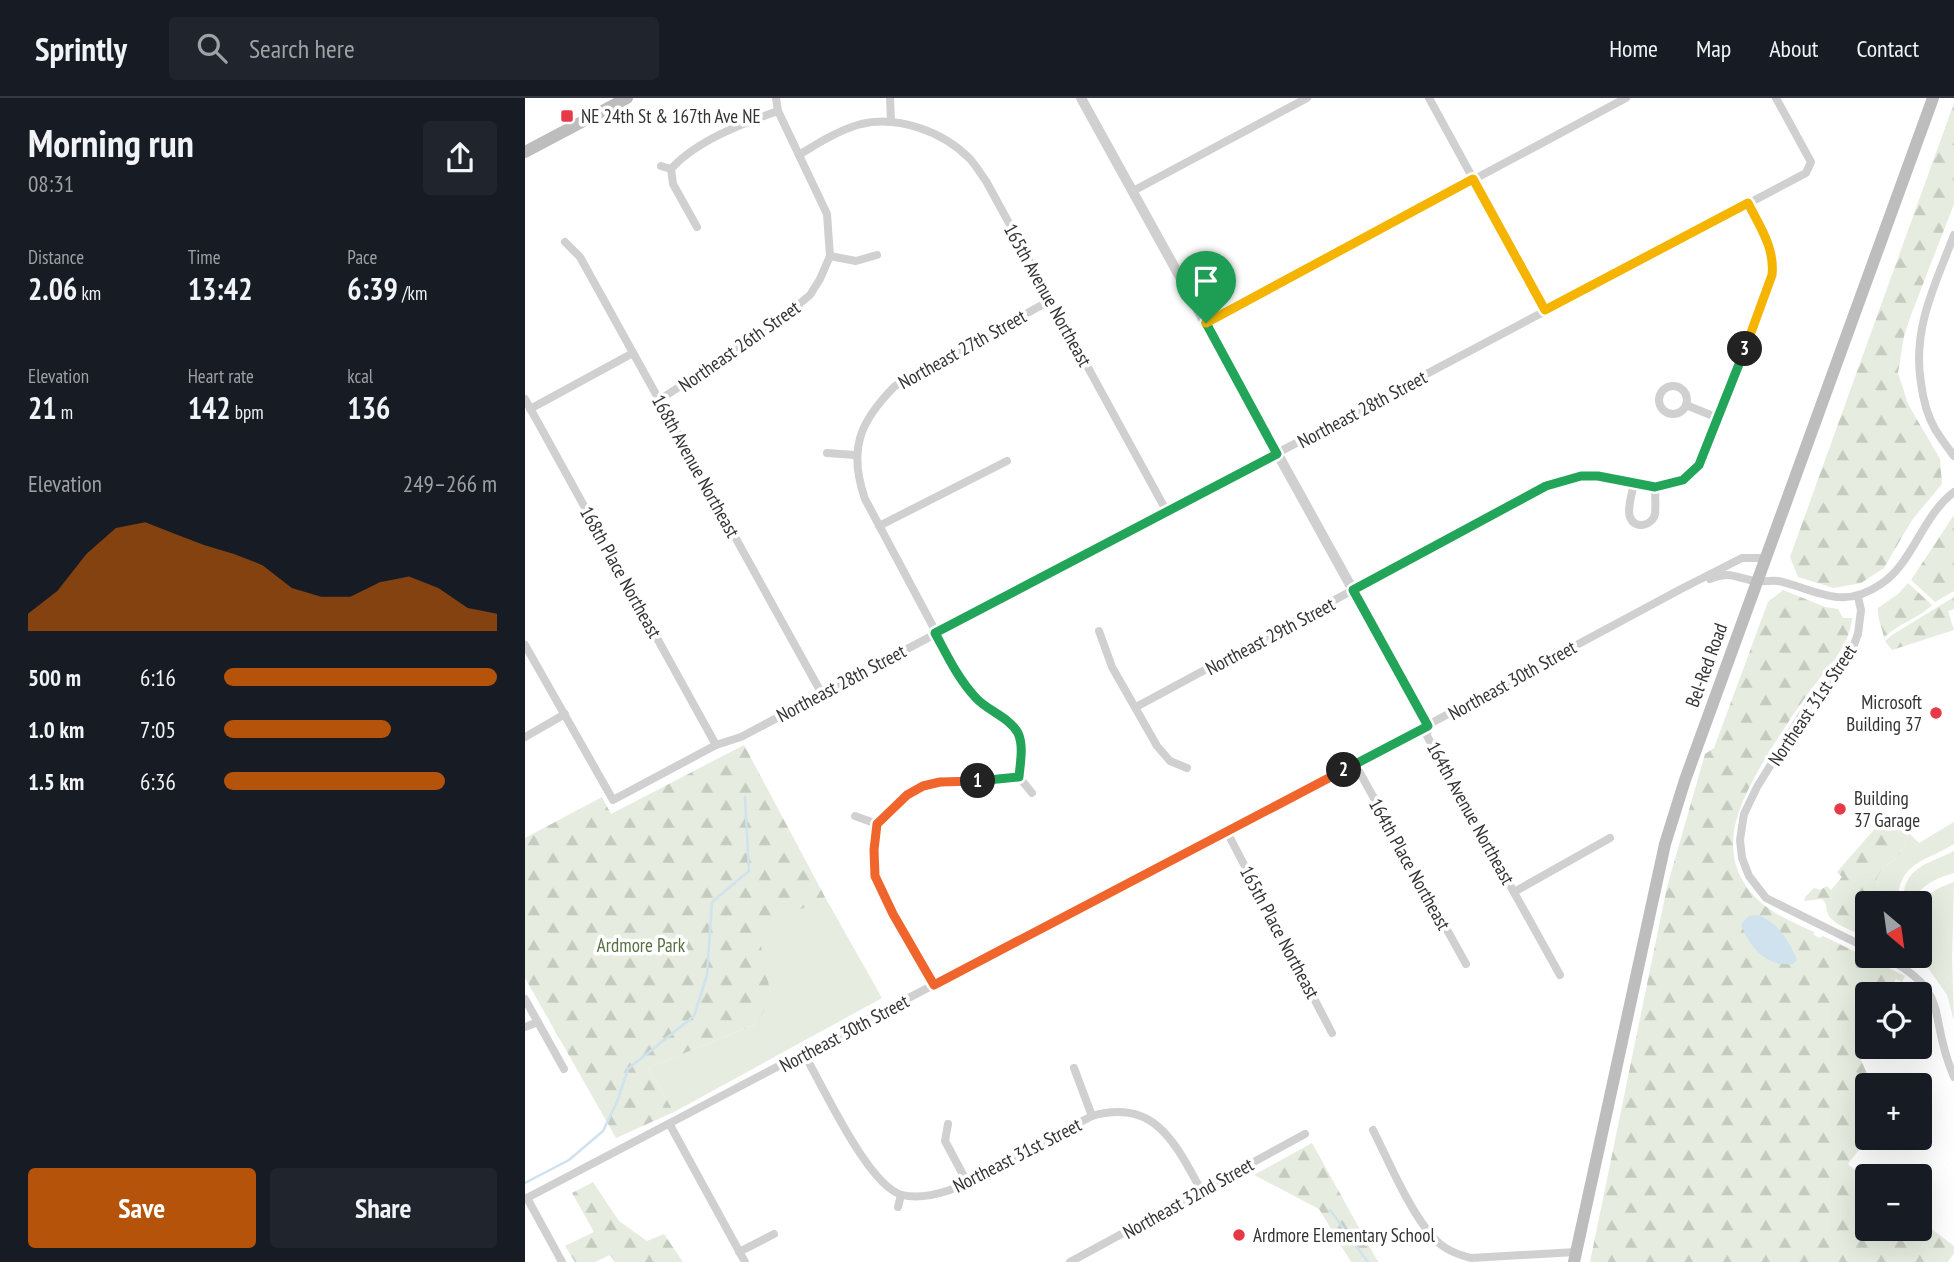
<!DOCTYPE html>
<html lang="en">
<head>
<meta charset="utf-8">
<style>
  body { margin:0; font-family:"PT Sans Narrow",sans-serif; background:#20242c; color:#f1f3f6; height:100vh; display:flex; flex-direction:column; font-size:26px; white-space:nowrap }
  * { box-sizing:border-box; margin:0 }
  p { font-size:23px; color:#9ea1a6 }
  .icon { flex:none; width:38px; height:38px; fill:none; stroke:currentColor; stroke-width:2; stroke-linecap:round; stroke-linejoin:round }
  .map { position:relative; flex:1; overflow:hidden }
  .panel { display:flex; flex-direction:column; background:#171b24; width:525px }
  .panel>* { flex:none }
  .needle { width:46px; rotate:151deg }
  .buttons { position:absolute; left:1330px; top:793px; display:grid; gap:14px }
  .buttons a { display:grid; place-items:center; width:77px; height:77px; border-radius:7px; background:#171b24; box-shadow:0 7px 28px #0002; font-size:35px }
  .pin { position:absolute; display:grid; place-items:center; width:60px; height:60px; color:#fff; margin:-72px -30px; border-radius:50% 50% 50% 0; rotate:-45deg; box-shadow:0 0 7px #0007 }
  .pin .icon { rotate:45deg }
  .km { position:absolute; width:35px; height:35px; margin:-18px; border-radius:50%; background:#222; color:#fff; font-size:19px; line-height:35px; text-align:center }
  .round { display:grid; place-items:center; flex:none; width:74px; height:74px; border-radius:7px; background:#20242c }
  .head { display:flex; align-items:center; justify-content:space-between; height:119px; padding:0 28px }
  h1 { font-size:38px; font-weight:800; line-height:52px }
  .figures { display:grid; grid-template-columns:repeat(3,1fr); gap:10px; height:119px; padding:7px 28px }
  .figures div { display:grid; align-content:center }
  .figures b { font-size:30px; font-weight:800 }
  .figures small { font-size:19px; font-weight:400 }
  .figures p { font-size:19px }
  .chart { height:196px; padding:14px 28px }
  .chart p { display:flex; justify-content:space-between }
  .chart svg { width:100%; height:126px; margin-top:7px; fill:#b45309; opacity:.7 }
  .button { display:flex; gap:14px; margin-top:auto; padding:14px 28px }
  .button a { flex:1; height:80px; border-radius:7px; background:#b45309; color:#fff; font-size:28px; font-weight:800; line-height:80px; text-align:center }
  .button a+a { background:#20242c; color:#f1f3f6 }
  ul { padding:0 28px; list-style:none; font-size:23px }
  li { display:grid; grid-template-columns:112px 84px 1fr; align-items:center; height:52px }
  li i { height:18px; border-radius:9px; background:#b45309 }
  header { display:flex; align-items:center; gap:42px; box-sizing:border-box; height:98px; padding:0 35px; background:#171b24; border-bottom:2px solid #363941 }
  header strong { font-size:33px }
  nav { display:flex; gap:38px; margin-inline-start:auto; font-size:24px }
  .search { width:490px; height:63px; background:#20242c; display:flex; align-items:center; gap:18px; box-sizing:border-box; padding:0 24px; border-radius:7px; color:#9ea1a6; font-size:26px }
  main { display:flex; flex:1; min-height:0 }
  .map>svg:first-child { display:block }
</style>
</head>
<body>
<header>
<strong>Sprintly</strong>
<div class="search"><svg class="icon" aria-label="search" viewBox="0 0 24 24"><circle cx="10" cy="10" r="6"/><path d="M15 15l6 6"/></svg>Search here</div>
<nav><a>Home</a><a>Map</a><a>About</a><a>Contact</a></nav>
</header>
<main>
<section class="panel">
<div class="head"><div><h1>Morning run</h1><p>08:31</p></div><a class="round"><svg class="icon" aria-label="share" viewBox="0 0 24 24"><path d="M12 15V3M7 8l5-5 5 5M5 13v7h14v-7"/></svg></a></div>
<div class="figures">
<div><p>Distance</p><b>2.06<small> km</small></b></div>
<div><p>Time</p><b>13:42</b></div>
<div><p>Pace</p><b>6:39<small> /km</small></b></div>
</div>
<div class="figures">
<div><p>Elevation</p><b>21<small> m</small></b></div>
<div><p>Heart rate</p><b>142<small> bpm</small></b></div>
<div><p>kcal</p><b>136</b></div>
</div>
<div class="chart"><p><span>Elevation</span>249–266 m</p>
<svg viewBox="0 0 160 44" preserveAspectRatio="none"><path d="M0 44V38L10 30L20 17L30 8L40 6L50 10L60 14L70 17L80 21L90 29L100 32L110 32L120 27L130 25L140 29L150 36L160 38V44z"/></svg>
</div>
<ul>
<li><b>500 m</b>6:16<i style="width:100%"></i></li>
<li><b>1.0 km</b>7:05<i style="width:61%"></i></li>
<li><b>1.5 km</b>6:36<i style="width:81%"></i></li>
</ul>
<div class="button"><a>Save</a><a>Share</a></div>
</section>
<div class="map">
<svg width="1429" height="1164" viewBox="0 0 1429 1164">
  <defs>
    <pattern id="forest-firs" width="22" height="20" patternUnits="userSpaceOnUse" patternTransform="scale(1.75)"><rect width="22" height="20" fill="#e6ecdf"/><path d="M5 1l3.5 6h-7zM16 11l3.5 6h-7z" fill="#c6cbc0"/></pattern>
  </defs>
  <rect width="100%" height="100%" fill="#fff"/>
  <g fill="#e6ecdf">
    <path d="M1429,724v22c-27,17 -57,18 -56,59h-12l-10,-22c7,-19 12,-13 23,-26 5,-6 7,-14 10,-22l10,10z"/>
    <path d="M1429,753v22c-17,5 -35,12 -41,30h-10c0,-37 24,-38 51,-52z"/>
    <polygon points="1429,784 1427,860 1429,923 1422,897 1403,870 1395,833 1395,805 1401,798 1416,789"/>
    <polygon points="300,799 357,900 149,1014 123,970 231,926 245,893 232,833"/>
  </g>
  <g fill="url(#forest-firs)">
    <polygon points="1429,5 1429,106 1386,217 1379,238 1373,275 1383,306 1415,361 1417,386 1387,422 1359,470 1336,485 1309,490 1273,479 1265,459"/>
    <polygon points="1429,417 1429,493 1410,504 1386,482"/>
    <path d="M1383,485l24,22c-14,14 -34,18 -48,33 -2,-13 -6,-15 -6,-30l20,-14z"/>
    <path d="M1258,492l42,17 13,2 5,9h9c-2,29 -26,51 -42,73 -15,20 -29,42 -42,63 -28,47 -57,100 -10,146 16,15 37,23 56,32v3l6,3 3,-2 82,40 -3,6 -6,-3 -11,15h-18v37l-6,29 7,16 6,9h-7l1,53 -20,26 19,16v48h53v-8l34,26v7l-6,9h-358l77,-375 38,-133 9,-6 54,-146z"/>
    <polygon points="1429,499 1429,511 1423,513 1429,532 1367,552 1360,543 1367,537"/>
    <polygon points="219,647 300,799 233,833 245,893 243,907 231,926 123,970 149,1014 91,1040 0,880 0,740 77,699 86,716"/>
    <path d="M1360,719l11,11 3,-3 10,8c-3,8 -5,16 -10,22 -11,13 -16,7 -23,26l10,22h-19v34c-10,-5 -35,-12 -39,-23 -3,-7 0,-9 -6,-15l-18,2 1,-4 9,-9 6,2 7,-4 4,4 11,-13 -5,-5z"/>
    <polygon points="787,1045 853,1164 826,1164 794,1111 729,1077"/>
    <polygon points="68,1084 94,1123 122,1143 139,1136 158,1164 90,1164 85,1157 70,1164 50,1164 40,1148 69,1134 47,1095"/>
  </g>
  <path fill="#cfe2ee" d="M1233,817c21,9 30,24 39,45l-4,4c-27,3 -44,-17 -52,-40l8,-8z"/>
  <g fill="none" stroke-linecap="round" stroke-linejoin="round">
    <g stroke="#cfe2ee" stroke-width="2.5">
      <polyline points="0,1085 44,1062 78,1033 92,1004 103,971 169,918 182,877 187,804 224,773 220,699"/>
      <polyline points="805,1112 843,1164"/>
    </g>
    <g stroke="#d0d0d0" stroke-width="8">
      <polyline points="251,0 253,13 302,116 305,158"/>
      <polyline points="365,0 366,23"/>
      <polyline points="904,0 1020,212"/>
      <path d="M274,57c19,-12 40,-25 62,-31 37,-9 83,8 109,35 6,7 11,15 16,22l181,331"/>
      <polyline points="136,68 146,71"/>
      <path d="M146,71c25,-28 72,-46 107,-58"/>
      <polyline points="146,71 148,86 172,129"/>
      <polyline points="608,93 782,0"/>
      <path d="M1429,137c-19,50 -42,94 -33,148 2,16 6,32 14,46 6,10 13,19 19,27"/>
      <polyline points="40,144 55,159 297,596"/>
      <polyline points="681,225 1101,0"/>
      <circle cx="1148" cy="302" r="14"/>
      <polyline points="0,301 191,647"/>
      <polyline points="134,302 248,228 267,212 285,197 295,181 305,158 331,163 352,157"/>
      <polyline points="1161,307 1193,320"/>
      <polyline points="5,311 108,255"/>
      <polyline points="302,355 330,357"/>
      <path d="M1109,386c-2,9 -7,25 -4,33 5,13 22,9 25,-3 1,-8 0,-19 0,-27"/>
      <polyline points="354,428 482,363"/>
      <path d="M1185,481c23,-9 25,0 47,2 7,1 14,-1 21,0 40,9 64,30 103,3 32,-21 41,-68 73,-92"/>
      <polyline points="1333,499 1336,512 1333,536 1328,549 1278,615 1232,689 1219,716 1215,742 1217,760 1224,778 1241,800 1342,850"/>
      <polyline points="574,533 587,569 632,648 645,663 662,670"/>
      <polyline points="0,547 88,702 191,647 216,639 1281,75 1286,64 1251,0"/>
      <path d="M611,609l410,-221c18,-6 35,-12 54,-9 45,5 58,24 99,-12l59,-148 14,-42v-25l-24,-47"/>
      <polyline points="903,628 902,638 1035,877"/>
      <polyline points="0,639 40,616"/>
      <polyline points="830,666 941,866"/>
      <path d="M507,695l-13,-16 2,-32 -3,-11 -8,-11 -25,-16 -24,-28 -96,-180c-17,-49 -6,-77 30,-113l156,-86"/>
      <path d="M330,718l22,8c47,-56 79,-39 142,-47"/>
      <path d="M352,726c-2,16 -4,33 -2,49 4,25 45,88 59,112"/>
      <polyline points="702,734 807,935"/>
      <polyline points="989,794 1085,740"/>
      <path d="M1358,858c71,37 43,57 71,121"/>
      <polyline points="0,901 39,971"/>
      <polyline points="0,929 13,924"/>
      <path d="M279,956c19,32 64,132 98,141 16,4 33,0 48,-5l142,-74c63,-18 83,27 109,74"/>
      <polyline points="549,970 567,1018"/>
      <polyline points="423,1026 420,1043 442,1084"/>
      <polyline points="145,1027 220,1164"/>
      <path d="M848,1032c16,32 37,82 60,107 10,12 23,17 38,21l105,-6"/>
      <polyline points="2,1100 37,1164"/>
      <polyline points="0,1101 830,666 1156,491 1217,460 1240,460"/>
      <polyline points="373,1109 376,1097"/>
      <polyline points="214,1154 249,1136"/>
      <polyline points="545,1164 780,1036"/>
    </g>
    <polyline stroke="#d0d0d0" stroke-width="10" points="556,0 903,628"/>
    <g stroke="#bdbdbd" stroke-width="12">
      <polyline points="0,54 102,0"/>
      <polyline points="1049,1164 1140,746 1160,682 1408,0"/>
    </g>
  </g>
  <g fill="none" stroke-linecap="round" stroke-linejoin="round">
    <g stroke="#fff" stroke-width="14">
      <path id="split-1" d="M453,683l41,-4c1,-13 5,-31 -1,-44 -9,-16 -30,-22 -42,-35 -18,-19 -29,-43 -41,-65l342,-179 -71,-131"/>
    </g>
    <g stroke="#fff" stroke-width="14">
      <polyline id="split-2" points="453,683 415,684 398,688 382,697 352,726 349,752 350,778 368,816 409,887 819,672"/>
    </g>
    <g stroke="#fff" stroke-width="14">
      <polyline id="split-3" points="819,672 903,628 828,492 1021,388 1056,378 1073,378 1130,389 1158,382 1174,367 1220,251"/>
    </g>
    <g stroke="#fff" stroke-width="14">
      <path id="split-4" d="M681,225l267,-144 72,131 203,-107c12,24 27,45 24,72l-27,74"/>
    </g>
    <use href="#split-1" stroke="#22a559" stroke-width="9"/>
    <use href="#split-2" stroke="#f0652b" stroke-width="9"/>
    <use href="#split-3" stroke="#22a559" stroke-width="9"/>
    <use href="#split-4" stroke="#f5b400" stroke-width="9"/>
  </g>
  <g fill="#e63946" stroke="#fff" stroke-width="2.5">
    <rect x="35" y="11" width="14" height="14" rx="3.5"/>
    <circle cx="1411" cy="615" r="7"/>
    <circle cx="1315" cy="711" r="7"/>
    <circle cx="714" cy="1137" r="7"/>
  </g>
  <g text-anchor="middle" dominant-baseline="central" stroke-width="7" stroke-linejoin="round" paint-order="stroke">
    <g font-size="19" fill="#333" stroke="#fff" text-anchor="start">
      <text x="56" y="18">NE 24th St &amp; 167th Ave NE</text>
      <text x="1397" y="604" text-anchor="end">Microsoft<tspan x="1397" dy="22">Building 37</tspan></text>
      <text x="1329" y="700">Building<tspan x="1329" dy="22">37 Garage</tspan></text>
      <text x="728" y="1137">Ardmore Elementary School</text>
    </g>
    <g font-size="19" fill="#333" stroke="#fff">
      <text transform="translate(523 197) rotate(61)">165th Avenue Northeast</text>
      <text transform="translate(214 248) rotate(-35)">Northeast 26th Street</text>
      <text transform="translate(437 251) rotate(-29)">Northeast 27th Street</text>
      <text transform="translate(837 311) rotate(-28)">Northeast 28th Street</text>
      <text transform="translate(171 368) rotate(61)">168th Avenue Northeast</text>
      <text transform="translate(96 474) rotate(61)">168th Place Northeast</text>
      <text transform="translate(745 538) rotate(-28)">Northeast 29th Street</text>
      <text transform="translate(1181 567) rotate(-70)">Bel-Red Road</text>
      <text transform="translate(987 582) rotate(-29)">Northeast 30th Street</text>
      <text transform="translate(316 585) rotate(-28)">Northeast 28th Street</text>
      <text transform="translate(1287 607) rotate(-56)">Northeast 31st Street</text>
      <text transform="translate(946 715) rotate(61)">164th Avenue Northeast</text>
      <text transform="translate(885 766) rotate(61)">164th Place Northeast</text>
      <text transform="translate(755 834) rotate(62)">165th Place Northeast</text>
      <text transform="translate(319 935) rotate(-28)">Northeast 30th Street</text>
      <text transform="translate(492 1057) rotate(-27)">Northeast 31st Street</text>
      <text transform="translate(663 1100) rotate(-29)">Northeast 32nd Street</text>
    </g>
    <g font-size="19" fill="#56703f" stroke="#fff">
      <text x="116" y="847">Ardmore Park</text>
    </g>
  </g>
</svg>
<div class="buttons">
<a><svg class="needle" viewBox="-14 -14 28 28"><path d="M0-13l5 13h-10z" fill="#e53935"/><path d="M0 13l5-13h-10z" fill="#9ea1a6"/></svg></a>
<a><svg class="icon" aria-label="locate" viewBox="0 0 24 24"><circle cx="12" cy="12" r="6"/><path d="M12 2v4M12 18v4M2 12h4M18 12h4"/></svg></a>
<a>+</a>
<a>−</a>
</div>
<div class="pin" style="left:681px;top:225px;background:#1e9e55"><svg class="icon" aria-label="arrive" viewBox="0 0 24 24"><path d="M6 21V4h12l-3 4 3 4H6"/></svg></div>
<b class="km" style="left:453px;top:683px">1</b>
<b class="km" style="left:819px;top:672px">2</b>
<b class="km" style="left:1220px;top:251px">3</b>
</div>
</main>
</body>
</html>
